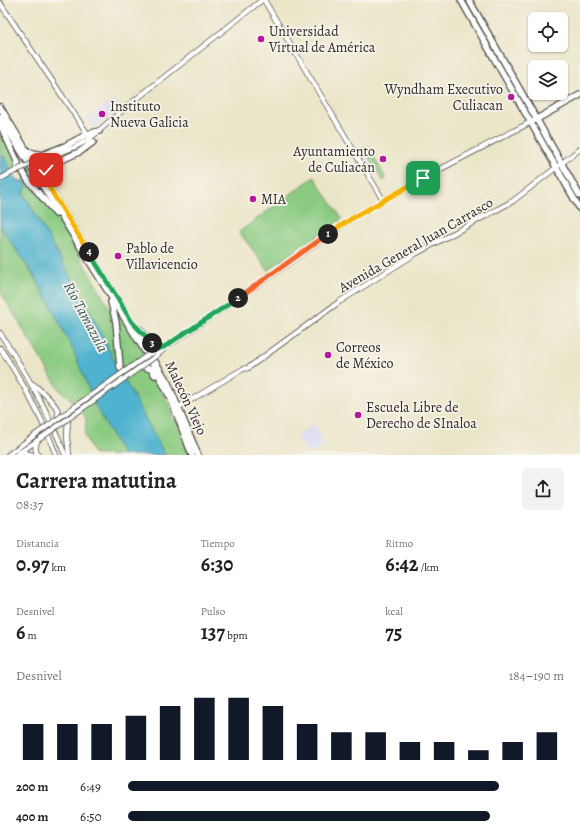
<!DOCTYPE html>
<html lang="es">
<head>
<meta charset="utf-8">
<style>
  body { margin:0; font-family:Alegreya,serif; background:#f2f2f2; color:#222; height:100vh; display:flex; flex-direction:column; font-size:15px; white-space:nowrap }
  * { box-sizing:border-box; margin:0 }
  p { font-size:13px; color:#767676 }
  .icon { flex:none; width:22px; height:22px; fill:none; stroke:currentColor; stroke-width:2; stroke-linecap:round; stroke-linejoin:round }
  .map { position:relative; height:455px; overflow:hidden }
  .side { display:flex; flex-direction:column; background:#fff; flex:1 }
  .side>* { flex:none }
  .controls { position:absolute; left:528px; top:12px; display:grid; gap:8px }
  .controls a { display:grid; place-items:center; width:40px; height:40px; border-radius:6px; background:#fff; box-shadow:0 1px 3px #0004; font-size:20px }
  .pin { position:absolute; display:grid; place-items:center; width:34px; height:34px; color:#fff; margin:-17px; border-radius:8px; box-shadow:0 2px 6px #0006 }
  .km { position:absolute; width:20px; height:20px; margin:-10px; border-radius:50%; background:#222; color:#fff; font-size:11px; line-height:20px; text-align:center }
  .round { display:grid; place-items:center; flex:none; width:42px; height:42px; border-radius:6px; background:#f2f2f2 }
  .headline { display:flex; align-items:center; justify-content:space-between; height:68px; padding:0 16px }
  h1 { font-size:22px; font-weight:600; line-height:30px }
  .figures { display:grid; grid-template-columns:repeat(3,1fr); gap:6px; height:68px; padding:4px 16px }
  .figures div { display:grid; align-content:center }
  .figures b { font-size:20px; font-weight:600 }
  .figures small { font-size:11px; font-weight:400 }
  .figures p { font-size:11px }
  .chart { height:112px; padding:8px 16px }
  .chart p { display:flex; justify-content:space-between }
  .chart svg { width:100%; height:72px; margin-top:4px; stroke:#111827; stroke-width:6 }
  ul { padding:0 16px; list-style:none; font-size:13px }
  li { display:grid; grid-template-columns:64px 48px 1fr; align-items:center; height:30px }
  li i { height:10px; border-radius:5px; background:#111827 }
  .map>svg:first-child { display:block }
</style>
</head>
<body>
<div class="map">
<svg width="580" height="455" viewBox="0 0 580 455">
  <rect width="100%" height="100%" fill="#f7f3e8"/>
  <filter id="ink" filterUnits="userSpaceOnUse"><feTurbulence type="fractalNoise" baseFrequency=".025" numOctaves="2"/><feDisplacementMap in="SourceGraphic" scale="8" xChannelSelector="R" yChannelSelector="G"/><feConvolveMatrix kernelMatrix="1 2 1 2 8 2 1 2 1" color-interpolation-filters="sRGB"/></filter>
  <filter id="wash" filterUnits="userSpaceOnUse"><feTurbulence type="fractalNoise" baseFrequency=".012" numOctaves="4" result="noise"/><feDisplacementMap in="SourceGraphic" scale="16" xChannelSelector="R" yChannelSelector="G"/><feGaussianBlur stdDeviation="0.9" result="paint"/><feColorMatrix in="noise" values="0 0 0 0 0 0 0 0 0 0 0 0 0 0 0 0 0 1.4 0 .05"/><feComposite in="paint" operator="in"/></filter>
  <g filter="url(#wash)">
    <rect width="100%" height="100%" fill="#ebe5c8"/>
    <g fill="#d6d7f8">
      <polygon points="114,100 120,108 94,128 92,128 86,119"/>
      <polygon points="314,424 324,444 309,455 297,436"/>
    </g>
    <g fill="#8aca81" stroke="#5a7a56">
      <polygon points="0,133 18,164 9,168 6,158 0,155"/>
      <polygon points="368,146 386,179 383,181 363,148"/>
      <polygon points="33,176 109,307 117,312 154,368 151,373 174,414 171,418 174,420 176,420 190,455 165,455 115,362 99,328 24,194 27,185 24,181"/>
      <polygon points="314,177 342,219 268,270 239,232"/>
      <path d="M0,226c29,40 54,82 75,126 15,35 28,71 48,103h-29l-9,-19 1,-17 -6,-12 -21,-18 -59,-98z"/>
    </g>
    <polygon fill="#50b3cf" stroke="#3e6f7d" points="0,155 6,158 9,168 17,180 24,181 27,185 24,194 99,328 115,362 165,455 123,455 96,407 74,352 48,300 37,280 0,226"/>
  </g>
  <g filter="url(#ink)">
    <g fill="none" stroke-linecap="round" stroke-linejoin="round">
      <g stroke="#484743" stroke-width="6">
        <g id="secondary">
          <polyline points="264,0 383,200"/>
          <polyline points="0,3 89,136"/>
          <polyline points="38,161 75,147 88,140 125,108 262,0"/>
          <polyline points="0,179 17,170"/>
          <path d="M0,333c25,39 49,79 65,122"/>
          <path d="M0,348c22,33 42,69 56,107"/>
          <polyline points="152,352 156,349 164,347 175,341 256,286 351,219 408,186 531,122"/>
          <polyline points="156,356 163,350 164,347"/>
          <path d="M33,384c7,6 21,17 25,27 1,3 -1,6 -1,9"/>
          <polyline points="179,407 243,369 248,368 339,302 383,274 415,254 513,201 580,149"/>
          <polyline points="68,419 67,436 69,455"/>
          <path d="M38,440c-3,5 -4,10 0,15"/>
          <polyline points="19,452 33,455"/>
          <polyline points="8,455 35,435"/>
          <polyline points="16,455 38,440"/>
        </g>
      </g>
      <g stroke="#484743" stroke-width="8">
        <g id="primary">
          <polyline points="461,0 580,209"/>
          <polyline points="469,0 580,196"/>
          <polyline points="0,107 168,383 198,455"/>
          <polyline points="0,117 153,364 171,399 192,455"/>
          <polyline points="535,120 580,95"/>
          <polyline points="0,124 18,163 17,170"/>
          <polyline points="28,152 42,155 65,146 88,134 99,131"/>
          <polyline points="21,168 27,179 56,214"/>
          <polyline points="44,179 46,170 49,166 81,151 93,142"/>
          <polyline points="111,302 116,322 120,367 123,372"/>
          <polyline points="139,329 152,343 154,348 152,351"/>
          <polyline points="141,366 151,369 155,375"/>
        </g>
      </g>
      <use href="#secondary" stroke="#fff" stroke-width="4.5"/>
      <use href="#primary" stroke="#fff" stroke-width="5.5"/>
      <g stroke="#484743" stroke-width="6" stroke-linecap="butt">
        <g id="secondary-bridge">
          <polyline points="17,170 38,161"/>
          <polyline points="35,435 152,352"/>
          <polyline points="38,440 156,356"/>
        </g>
      </g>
      <use href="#secondary-bridge" stroke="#fff" stroke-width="4.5"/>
    </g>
  </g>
  <g fill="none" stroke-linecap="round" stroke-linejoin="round" filter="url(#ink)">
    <g stroke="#fff" stroke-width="8">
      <polyline id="split-1" points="328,234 351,219 423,178"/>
    </g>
    <g stroke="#fff" stroke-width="8">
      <polyline id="split-2" points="238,298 328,234"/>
    </g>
    <g stroke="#fff" stroke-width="8">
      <polyline id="split-3" points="152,343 154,348 152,351 156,349 164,347 238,298"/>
    </g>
    <g stroke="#fff" stroke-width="8">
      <polyline id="split-4" points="89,252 132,322 152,343"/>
    </g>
    <g stroke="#fff" stroke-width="8">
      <polyline id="split-5" points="46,170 44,179 89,252"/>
    </g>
    <use href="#split-1" stroke="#f5b400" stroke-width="5"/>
    <use href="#split-2" stroke="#f0652b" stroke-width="5"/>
    <use href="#split-3" stroke="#22a559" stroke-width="5"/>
    <use href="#split-4" stroke="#22a559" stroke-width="5"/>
    <use href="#split-5" stroke="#f5b400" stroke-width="5"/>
  </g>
  <g fill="#b5179e" stroke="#f7f3e8" stroke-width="1.5">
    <circle cx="261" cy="39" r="4"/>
    <circle cx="511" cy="97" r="4"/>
    <circle cx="102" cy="114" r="4"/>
    <circle cx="383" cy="159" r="4"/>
    <circle cx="253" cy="199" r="4"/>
    <circle cx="118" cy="256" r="4"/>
    <circle cx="328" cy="355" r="4"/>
    <circle cx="358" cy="415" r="4"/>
  </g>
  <g text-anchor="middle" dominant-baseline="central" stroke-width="3.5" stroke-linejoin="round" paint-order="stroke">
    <g font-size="14" fill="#2b2b2b" stroke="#f7f3e8" text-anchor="start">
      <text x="269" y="31">Universidad<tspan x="269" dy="16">Virtual de América</tspan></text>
      <text x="503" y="89" text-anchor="end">Wyndham Executivo<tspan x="503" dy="16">Culiacan</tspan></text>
      <text x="110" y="106">Instituto<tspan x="110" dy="16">Nueva Galicia</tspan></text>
      <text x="375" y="151" text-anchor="end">Ayuntamiento<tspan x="375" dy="16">de Culiacán</tspan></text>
      <text x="261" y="199">MIA</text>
      <text x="126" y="248">Pablo de<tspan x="126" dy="16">Villavicencio</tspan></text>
      <text x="336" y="347">Correos<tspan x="336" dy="16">de México</tspan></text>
      <text x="366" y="407">Escuela Libre de<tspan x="366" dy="16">Derecho de SInaloa</tspan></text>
    </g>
    <g font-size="14" fill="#2b2b2b" stroke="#f7f3e8">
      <text transform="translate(416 245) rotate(-30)">Avenida General Juan Carrasco</text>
      <text transform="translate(186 398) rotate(65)">Malecón Viejo</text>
    </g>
    <g font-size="15" font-style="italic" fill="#385b64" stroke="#f7f3e8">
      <text transform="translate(86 317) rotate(62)">Río Tamazula</text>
    </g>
  </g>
</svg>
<div class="controls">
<a><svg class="icon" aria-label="locate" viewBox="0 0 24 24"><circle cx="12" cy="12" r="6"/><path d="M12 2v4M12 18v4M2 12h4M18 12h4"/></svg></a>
<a><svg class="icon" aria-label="layers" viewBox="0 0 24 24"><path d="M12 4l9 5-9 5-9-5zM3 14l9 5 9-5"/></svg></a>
</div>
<div class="pin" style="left:423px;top:178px;background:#1e9e55"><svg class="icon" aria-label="arrive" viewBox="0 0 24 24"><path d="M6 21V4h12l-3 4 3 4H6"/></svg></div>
<div class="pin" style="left:46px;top:170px;background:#d93025"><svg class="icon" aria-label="check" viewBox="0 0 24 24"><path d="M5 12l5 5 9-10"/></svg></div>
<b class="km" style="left:328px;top:234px">1</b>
<b class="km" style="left:238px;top:298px">2</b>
<b class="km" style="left:152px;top:343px">3</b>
<b class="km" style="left:89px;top:252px">4</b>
</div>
<section class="side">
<div class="headline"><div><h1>Carrera matutina</h1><p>08:37</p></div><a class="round"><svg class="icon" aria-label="share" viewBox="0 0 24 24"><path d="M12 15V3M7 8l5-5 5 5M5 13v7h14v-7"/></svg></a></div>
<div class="figures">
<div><p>Distancia</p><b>0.97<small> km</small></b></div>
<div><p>Tiempo</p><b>6:30</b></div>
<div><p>Ritmo</p><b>6:42<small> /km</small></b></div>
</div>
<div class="figures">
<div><p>Desnivel</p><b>6<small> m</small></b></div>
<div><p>Pulso</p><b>137<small> bpm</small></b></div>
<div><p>kcal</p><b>75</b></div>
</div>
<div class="chart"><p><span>Desnivel</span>184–190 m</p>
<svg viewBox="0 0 160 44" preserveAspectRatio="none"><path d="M5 44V22M15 44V22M25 44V22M35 44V17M45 44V11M55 44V6M65 44V6M75 44V11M85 44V22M95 44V27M105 44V27M115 44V33M125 44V33M135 44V38M145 44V33M155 44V27"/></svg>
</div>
<ul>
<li><b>200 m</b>6:49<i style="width:85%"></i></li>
<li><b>400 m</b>6:50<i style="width:83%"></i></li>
</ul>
</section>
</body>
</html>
